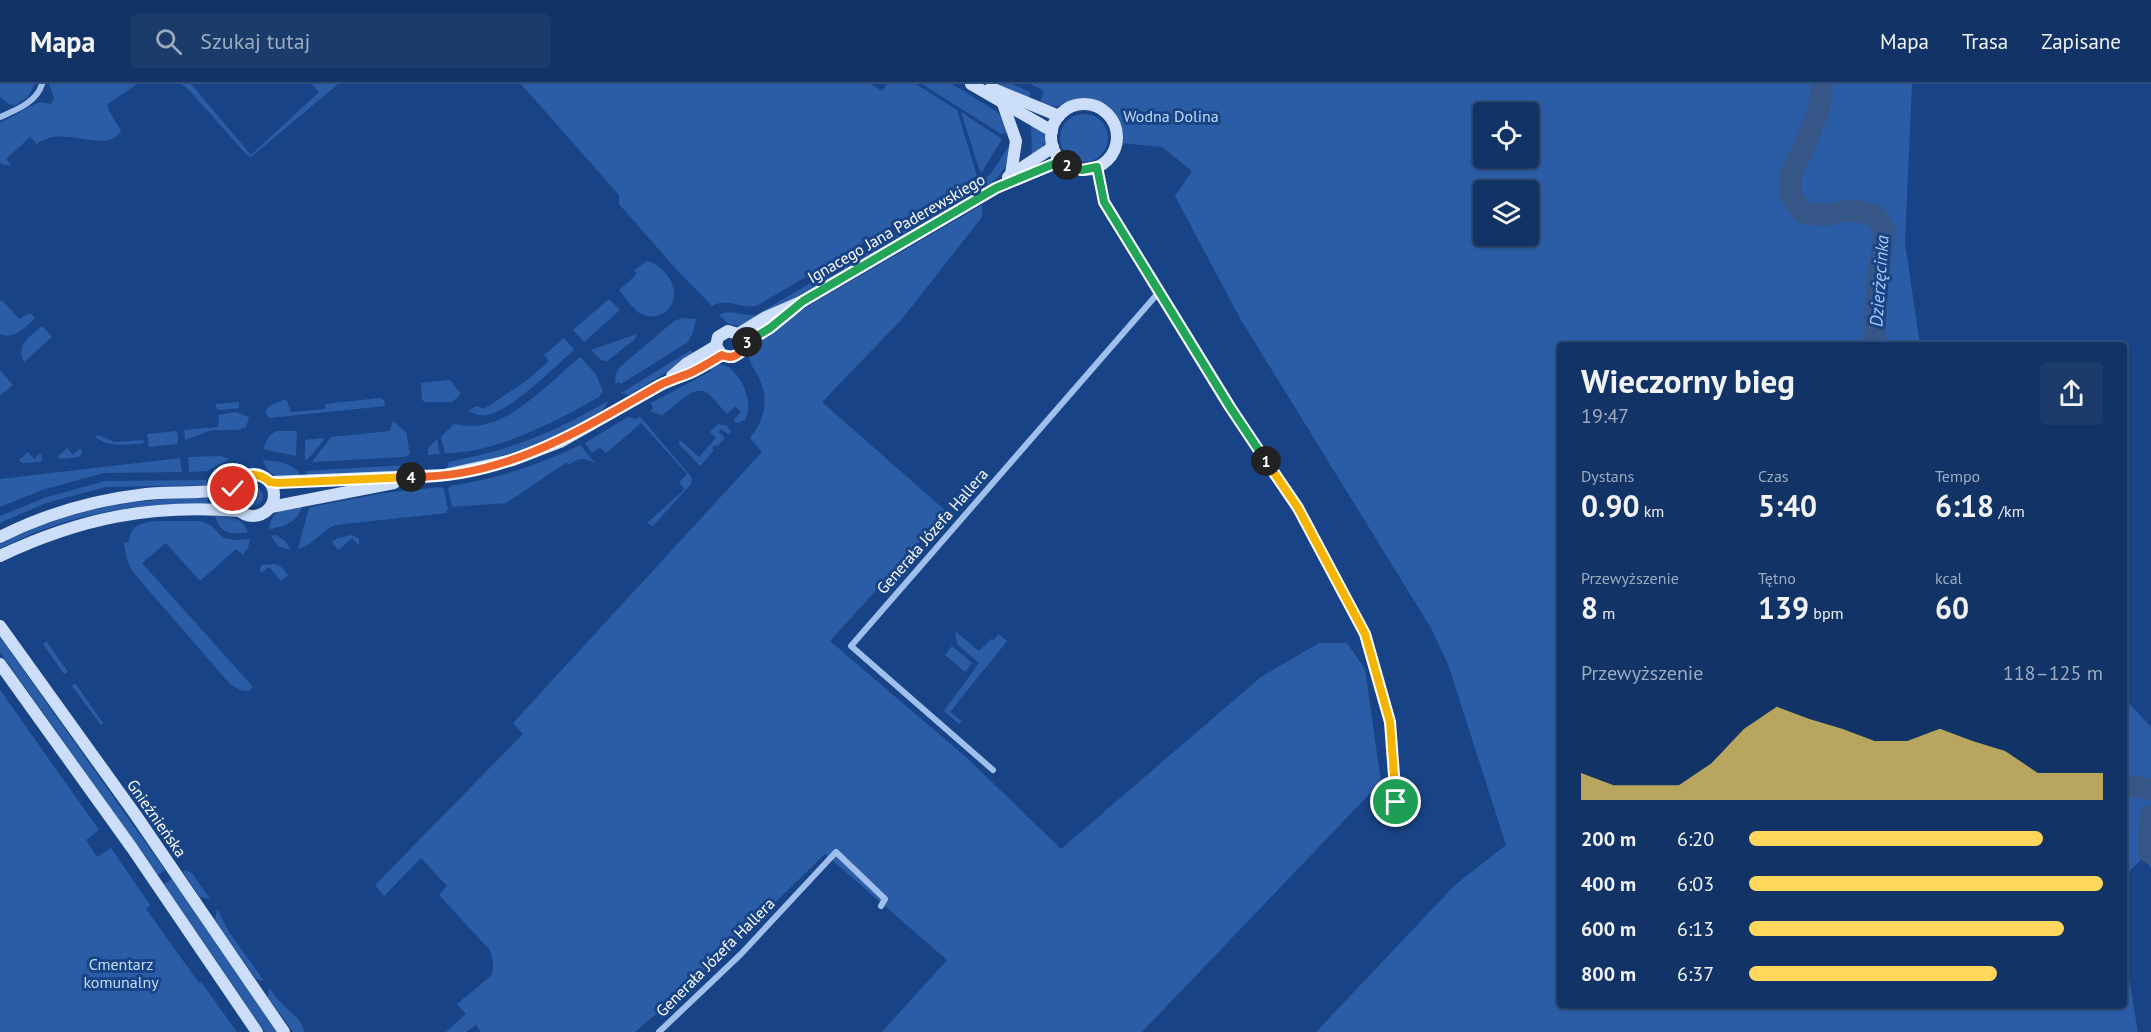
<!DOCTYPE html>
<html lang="pl">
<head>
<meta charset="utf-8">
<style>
  body { margin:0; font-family:"PT Sans",sans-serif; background:#1b3b6b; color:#f1f3f6; height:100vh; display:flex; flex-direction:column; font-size:22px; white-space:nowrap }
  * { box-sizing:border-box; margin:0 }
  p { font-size:20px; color:#9caabf }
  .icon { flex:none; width:33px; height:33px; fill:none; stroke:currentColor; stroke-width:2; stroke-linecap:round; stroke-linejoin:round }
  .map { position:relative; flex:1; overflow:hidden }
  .panel { position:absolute; left:1557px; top:258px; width:570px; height:666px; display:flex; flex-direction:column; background:#123365; border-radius:6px; box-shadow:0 2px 4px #0004,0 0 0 2px #314e79 }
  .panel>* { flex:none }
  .tools { position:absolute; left:1473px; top:18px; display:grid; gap:12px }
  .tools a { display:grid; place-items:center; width:66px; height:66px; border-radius:6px; background:#123365; box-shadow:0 2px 4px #0004,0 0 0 2px #314e79; font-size:30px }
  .pin { position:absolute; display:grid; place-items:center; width:51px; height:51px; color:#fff; margin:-26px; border:3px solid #fff; border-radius:50%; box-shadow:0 2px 6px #0007 }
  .km { position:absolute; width:30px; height:30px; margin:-15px; border-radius:50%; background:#222; color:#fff; font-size:16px; line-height:30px; text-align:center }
  .round { display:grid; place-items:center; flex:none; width:63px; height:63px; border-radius:6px; background:#1b3b6b }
  .head { display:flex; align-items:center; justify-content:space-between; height:102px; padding:0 24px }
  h1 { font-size:33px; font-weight:800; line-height:45px }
  .metrics { display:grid; grid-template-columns:repeat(3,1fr); gap:9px; height:102px; padding:6px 24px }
  .metrics div { display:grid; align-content:center }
  .metrics b { font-size:30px; font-weight:800 }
  .metrics small { font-size:16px; font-weight:400 }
  .metrics p { font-size:16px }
  .chart { height:168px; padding:12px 24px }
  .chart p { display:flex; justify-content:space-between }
  .chart svg { width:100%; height:108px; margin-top:6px; fill:#ffd75c; opacity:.7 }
  ul { padding:0 24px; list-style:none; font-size:20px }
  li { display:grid; grid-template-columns:96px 72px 1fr; align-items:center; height:45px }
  li i { height:15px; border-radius:8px; background:#ffd75c }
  header { display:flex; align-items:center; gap:36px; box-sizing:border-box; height:84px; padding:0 30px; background:#123365; border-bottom:2px solid #314e79 }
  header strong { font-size:28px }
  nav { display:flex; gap:33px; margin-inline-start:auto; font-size:21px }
  .search { width:420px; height:54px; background:#1b3b6b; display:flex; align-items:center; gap:15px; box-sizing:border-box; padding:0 21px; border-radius:6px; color:#9caabf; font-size:22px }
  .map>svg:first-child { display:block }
</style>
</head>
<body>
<header>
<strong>Mapa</strong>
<div class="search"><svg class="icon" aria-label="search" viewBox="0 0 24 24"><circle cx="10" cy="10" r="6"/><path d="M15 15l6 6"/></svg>Szukaj tutaj</div>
<nav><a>Mapa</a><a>Trasa</a><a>Zapisane</a></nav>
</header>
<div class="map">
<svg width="2151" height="948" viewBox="0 0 2151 948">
  <rect width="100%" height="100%" fill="#184487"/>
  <g fill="#2b5da6" fill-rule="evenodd">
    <polygon points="0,0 35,0 27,14 14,22 9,20 0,13"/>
    <path d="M49,0h88l-29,20v5l13,22c-15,25 -57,-8 -84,13l-7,-7 -24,22 6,7 -10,-2 -2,-2v-39l35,-19 6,-2 10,2 3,-6z"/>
    <polygon points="181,0 191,0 251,71 319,8 312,0 338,0 251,73 248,72 188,5"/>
    <path d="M521,0h350l11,7 5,-7h29l41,26 20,66 -219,129c-17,6 -28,-9 -46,1l-36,-37 -57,-65v-9z"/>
    <polygon points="922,0 952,0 996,27 1005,38 1009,48 1001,50"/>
    <polygon points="993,0 1012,0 1030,8 1029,15"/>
    <path d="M1912,0l-7,159 15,102h-360v660h564v-56l14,83h-822l139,-147 51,-40 -58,-181 -17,-36 -190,-308 -66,-124 17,-25 -30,-24 -41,-4c1,-23 -14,-44 -40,-42 -20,1 -18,10 -41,2l4,-12 -13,-7zM1484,28h44v46h-44zM1484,106h44v46h-44z"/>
    <polygon points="961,28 1002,55 982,88 979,85"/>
    <circle cx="1084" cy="54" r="24"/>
    <polygon points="1031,39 1040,44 1047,55 1041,64 1032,70"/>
    <path d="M1010,60c-1,18 -6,29 -20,40l-204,120 -45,22 -12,-2 -10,-9c11,-7 24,2 37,0l223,-131 13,-12z"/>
    <path d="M982,121v12l-80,102 -80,83 125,110 -117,129 137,117 94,91 200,-172 58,-34h28l18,26 16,113 -239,250h-260l65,-72 -122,-106 -137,133 -53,45h-154l-5,-7 -10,7h-20l20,-18 -9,-10 34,-28c4,-9 2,-18 -2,-27l-50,-54 8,-9 -26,-28 -37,38 -9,-11 148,-151 -10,-11 249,-271 -12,-14c14,-16 19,-39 10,-58 -6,-13 -16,-21 -9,-36l47,-32z"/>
    <path d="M647,177c9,2 13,6 19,13 22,27 -6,53 -28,38 -7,-6 -13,-15 -19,-22l18,-16 -3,-4z"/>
    <polygon points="609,215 620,226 584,258 573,246"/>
    <path d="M0,217h3l16,18 11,-6 5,5c-10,9 -20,22 -35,16z"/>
    <polygon points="683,234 696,235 693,248 688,258 621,300 618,298 615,300 616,290 620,283 674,237"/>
    <path d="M42,242l10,11 -28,25c-9,-17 7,-26 18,-36z"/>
    <polygon points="637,250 634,256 607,277 601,276 591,266"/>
    <path d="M564,254l10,12c-20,17 -61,60 -87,65 -6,1 -13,-1 -18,-4l7,-5 8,3 42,-28 23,-20 -5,-6z"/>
    <polygon points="691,266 694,271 630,311 621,309"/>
    <path d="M580,273l15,16 8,18 -4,6c-42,24 -105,57 -154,56l-4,-16 13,-13c10,2 22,3 32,0 31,-6 70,-47 94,-67z"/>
    <path d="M718,280l11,3c14,12 25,35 16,53l-8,3 -4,-2 8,-9 -6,-6 -8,8c-7,-7 -13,-16 -20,-21 -15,-10 -33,16 -45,22l-12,-4 3,-2 -2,-6 60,-32 -1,-4z"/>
    <polygon points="0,286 13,301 0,312"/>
    <polygon points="450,296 461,310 452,318 425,318 422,316 421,299"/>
    <polygon points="380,314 384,316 385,322 270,334 265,329 269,322 286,315 291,328 325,325 325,320"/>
    <path d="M608,317c-3,12 -15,15 -24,21 -43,24 -88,38 -137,46l2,-6c64,-13 102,-28 159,-61z"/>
    <polygon points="239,318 239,324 220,326 216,324 216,320"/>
    <polygon points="236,328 249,333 246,343 237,346 212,346 185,356 184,346 218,343 219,331"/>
    <polygon points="628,333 636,335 640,333 644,337 692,394 691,400 653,442 647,439 685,405 679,398 687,390 641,339 606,369 600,363 592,369 585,359"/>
    <polygon points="393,337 406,348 410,370 404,373 312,378 331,353 390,347"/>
    <polygon points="718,340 727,342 731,348 728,350 721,345 719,348 725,354 717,362 715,361 712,364 714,366 701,381 699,381 679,360 679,357 681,357 699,373 716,354 710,348"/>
    <polygon points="177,347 178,356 177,360 149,363 147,350"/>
    <polygon points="277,347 297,347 296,372 263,365 269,352"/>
    <path d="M98,351l17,7 28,-2 1,3c-18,2 -34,5 -49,-6z"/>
    <polygon points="323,354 324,356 307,376 305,376 305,356"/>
    <polygon points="437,355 440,370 428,371 428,364"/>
    <path d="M580,361l15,18c-11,-5 -16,-6 -26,2l-2,-3 -61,41 -54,4 -4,-17 2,-4c46,-7 89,-21 130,-41z"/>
    <polygon points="67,364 73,371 81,364 82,370 78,373 61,375 58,372"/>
    <polygon points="28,368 34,375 41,369 42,376 40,378 22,379 19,376"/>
    <polygon points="220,372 229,375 207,387 189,388 188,373"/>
    <polygon points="180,374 182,388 104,389 42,406 0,423 0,395"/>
    <path d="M263,376l17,2 9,3 10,7v6c-16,-1 -31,1 -36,-18z"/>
    <polygon points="406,381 396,387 307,393 306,387"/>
    <polygon points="206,396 208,401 106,403 46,419 0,439 0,432 44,414 105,397"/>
    <circle cx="253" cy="412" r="10"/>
    <path d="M441,403l3,2 4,20 -2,4 -111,12c-13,6 -22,20 -37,24l10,-38 3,-4 73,-14z"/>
    <path d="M208,414v5c-74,0 -142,11 -208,46v-5c46,-23 95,-38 147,-43 20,-3 40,-1 61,-3z"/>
    <path d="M303,419c-4,19 -17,23 -34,26 2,-20 17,-21 34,-26z"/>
    <path d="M215,432c14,0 27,1 33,16 -15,3 -29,2 -33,-16z"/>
    <path d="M163,437h37l12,5 11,12 13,2 14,-1 -2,9 -5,7 -7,-6 -36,32 -34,-38 -24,20 111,124 -5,4 -8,-1 -10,-6 -98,-113 -5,-12 -3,-16 5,-1c1,-20 18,-20 34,-21z"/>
    <polygon points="276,451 285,457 291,466 278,462 271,452"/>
    <polygon points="352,451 359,455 359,461 352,454 338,466 332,458 338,454"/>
    <polygon points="275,480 280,482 288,491 281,497 269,483 261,489 260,487 261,481"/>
    <polygon points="955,547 979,567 991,555 994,556 998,551 997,549 1007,557 950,628 962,637 959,640 944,627 979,579 957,560"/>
    <polygon points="0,553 165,786 158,791 0,568"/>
    <polygon points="47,558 68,588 64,590 43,560"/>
    <polygon points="952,562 972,579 965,588 945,571"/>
    <polygon points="75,599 103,639 101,641 72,602"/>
    <polygon points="0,606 99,746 86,756 97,773 111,764 150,821 146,825 199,899 201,898 237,948 0,948"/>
    <polygon points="2124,614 2151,643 2151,784 2143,774 2124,792"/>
    <polygon points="186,786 192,789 210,815 200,813 183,788"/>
    <polygon points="172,795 264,930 276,948 265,948 164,800"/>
    <polygon points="217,825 229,848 264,897 256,895 215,836"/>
    <path d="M269,904c4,5 8,11 13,16 8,9 21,16 22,28h-11l-25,-35z"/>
  </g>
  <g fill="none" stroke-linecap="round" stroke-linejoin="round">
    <g stroke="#355687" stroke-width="22">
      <polyline points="1822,0 1819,25 1803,66 1791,89 1791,112 1803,129 1825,131 1852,126 1875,131 1885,147 1877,200 1874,261"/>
      <polyline points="2124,704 2138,702 2151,706"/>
      <polyline points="2151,731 2148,767 2151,769"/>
    </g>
    <g stroke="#a0bfed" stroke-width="6">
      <path d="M0,33c16,-7 37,-15 42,-33"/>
      <polyline points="1097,83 1104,118 1230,323 1298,424 1365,550 1390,638 1397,718"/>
      <polyline points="993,686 851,562 1159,208"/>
      <polyline points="659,948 741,870 836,768 885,815 881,822"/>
    </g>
    <g stroke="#ccdef9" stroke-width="12">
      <polyline points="971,0 1052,47"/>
      <polyline points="991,4 1059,32"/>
      <polyline points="1002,17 1016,57 1011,90"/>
      <circle cx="1084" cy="53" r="33"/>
      <polyline points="1008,93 1053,63"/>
      <polyline points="738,250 764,234 803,217 996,104 1061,77"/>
      <polyline points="743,260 738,250 728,247 718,253 716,262 722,271 733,273 740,269 743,260 769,244 791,227"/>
      <polyline points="672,292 686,280 716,262"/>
      <circle cx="253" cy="411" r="21"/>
      <polyline points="270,398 444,391 513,376 560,358 664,299 690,289 722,271"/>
      <polyline points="271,423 394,399"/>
      <path d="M0,453c45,-23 95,-37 146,-43 29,-3 60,1 88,-7"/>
      <path d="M0,472c80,-38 151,-52 239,-45"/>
      <polyline points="0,542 135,730 284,948"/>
      <polyline points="0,580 132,764 257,948"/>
    </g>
  </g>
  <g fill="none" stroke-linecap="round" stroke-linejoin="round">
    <g stroke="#fff" stroke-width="12">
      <polyline id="split-1" points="1266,377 1298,424 1365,550 1390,638 1396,718"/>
    </g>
    <g stroke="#fff" stroke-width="12">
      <polyline id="split-2" points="1067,81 1082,86 1097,83 1104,118 1230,323 1266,377"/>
    </g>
    <g stroke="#fff" stroke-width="12">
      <polyline id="split-3" points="747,258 770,244 803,217 996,104 1061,77 1067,81"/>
    </g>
    <g stroke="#fff" stroke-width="12">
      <path id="split-4" d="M411,393c95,1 170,-47 249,-92 10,-5 20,-8 30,-12 11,-5 22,-12 32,-18 10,5 19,0 21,-11l4,-2"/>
    </g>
    <g stroke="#fff" stroke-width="12">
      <path id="split-5" d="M233,405c7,-16 24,-19 37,-7l8,1 133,-6"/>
    </g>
    <use href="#split-1" stroke="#f5b400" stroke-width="8"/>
    <use href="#split-2" stroke="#22a559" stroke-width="8"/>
    <use href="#split-3" stroke="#22a559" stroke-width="8"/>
    <use href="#split-4" stroke="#f0652b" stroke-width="8"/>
    <use href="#split-5" stroke="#f5b400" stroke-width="8"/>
  </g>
  <g text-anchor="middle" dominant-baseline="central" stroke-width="6" stroke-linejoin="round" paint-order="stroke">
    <g font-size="16" fill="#c5dbf9" stroke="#184487">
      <text x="1171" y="32">Wodna Dolina</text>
      <text x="121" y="880">Cmentarz<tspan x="121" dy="18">komunalny</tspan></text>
    </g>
    <g font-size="16" fill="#fff" stroke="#184487">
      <text transform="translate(896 144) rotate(-30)">Ignacego Jana Paderewskiego</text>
      <text transform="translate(932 447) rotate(-49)">Generała Józefa Hallera</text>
      <text transform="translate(157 734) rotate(55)">Gnieźnieńska</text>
      <text transform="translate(715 873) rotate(-45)">Generała Józefa Hallera</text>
    </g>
    <g font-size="18" font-style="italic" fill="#abcaf4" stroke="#184487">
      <text transform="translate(1879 197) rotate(-86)">Dzierżęcinka</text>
    </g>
  </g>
</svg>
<div class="tools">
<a><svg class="icon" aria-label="locate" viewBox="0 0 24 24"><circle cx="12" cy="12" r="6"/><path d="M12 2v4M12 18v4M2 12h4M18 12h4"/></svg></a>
<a><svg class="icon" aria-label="layers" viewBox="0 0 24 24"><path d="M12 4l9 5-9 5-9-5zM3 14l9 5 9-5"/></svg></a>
</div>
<div class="pin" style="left:1396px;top:718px;background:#1e9e55"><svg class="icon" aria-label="arrive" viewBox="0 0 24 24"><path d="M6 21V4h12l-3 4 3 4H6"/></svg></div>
<div class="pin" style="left:233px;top:405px;background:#d93025"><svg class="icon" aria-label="check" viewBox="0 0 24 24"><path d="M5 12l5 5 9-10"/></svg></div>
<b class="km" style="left:1266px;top:377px">1</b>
<b class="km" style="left:1067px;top:81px">2</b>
<b class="km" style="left:747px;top:258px">3</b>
<b class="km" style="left:411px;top:393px">4</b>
<section class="panel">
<div class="head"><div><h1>Wieczorny bieg</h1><p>19:47</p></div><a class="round"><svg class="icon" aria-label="share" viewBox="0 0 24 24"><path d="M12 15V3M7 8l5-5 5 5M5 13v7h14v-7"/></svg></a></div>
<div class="metrics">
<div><p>Dystans</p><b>0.90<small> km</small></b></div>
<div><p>Czas</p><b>5:40</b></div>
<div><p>Tempo</p><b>6:18<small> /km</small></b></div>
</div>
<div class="metrics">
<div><p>Przewyższenie</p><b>8<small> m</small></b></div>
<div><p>Tętno</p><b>139<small> bpm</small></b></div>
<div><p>kcal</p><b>60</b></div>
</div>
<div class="chart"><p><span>Przewyższenie</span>118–125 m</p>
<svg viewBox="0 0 160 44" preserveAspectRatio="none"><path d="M0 44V33L10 38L20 38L30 38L40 29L50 15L60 6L70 11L80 15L90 20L100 20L110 15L120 20L130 24L140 33L150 33L160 33V44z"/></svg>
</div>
<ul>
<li><b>200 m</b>6:20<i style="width:83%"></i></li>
<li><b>400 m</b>6:03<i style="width:100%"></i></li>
<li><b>600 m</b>6:13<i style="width:89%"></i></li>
<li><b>800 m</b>6:37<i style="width:70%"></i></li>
</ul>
</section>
</div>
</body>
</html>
